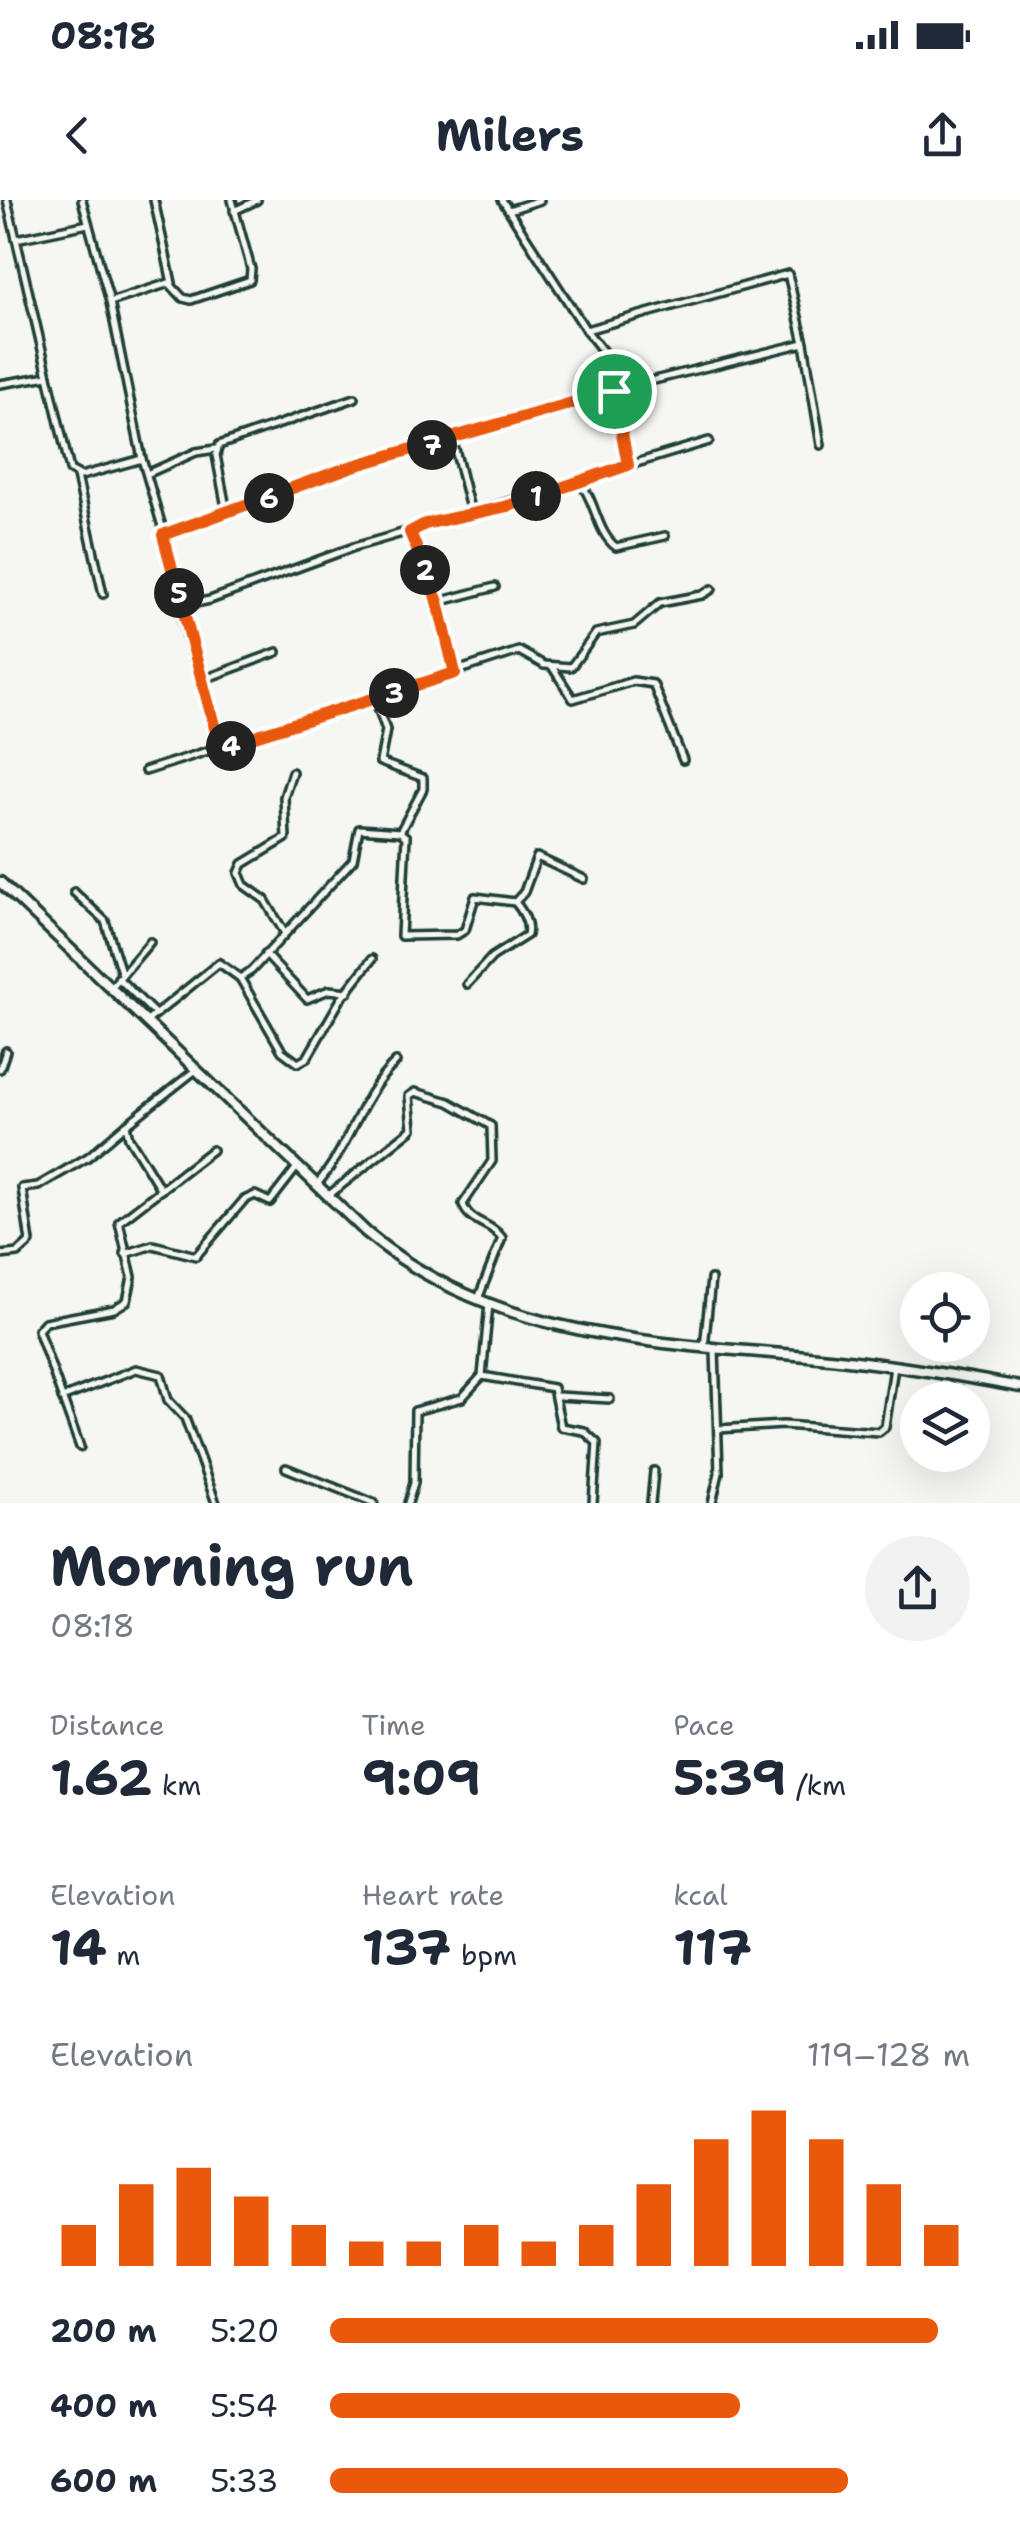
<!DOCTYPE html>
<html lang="en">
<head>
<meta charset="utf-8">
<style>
  body { margin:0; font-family:"Shantell Sans",sans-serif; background:#f2f2f3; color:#1f2937; height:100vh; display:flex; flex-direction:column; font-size:38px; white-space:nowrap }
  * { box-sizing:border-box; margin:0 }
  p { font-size:32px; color:#747a83 }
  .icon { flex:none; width:55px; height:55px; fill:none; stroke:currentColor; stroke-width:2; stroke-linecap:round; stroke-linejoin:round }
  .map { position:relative; height:1303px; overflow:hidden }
  .side { display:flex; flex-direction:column; background:#fff; flex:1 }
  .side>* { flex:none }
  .buttons { position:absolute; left:900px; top:1072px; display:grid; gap:20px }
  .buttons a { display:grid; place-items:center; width:90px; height:90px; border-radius:50%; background:#fff; box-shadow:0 10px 40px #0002; font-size:50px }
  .pin { position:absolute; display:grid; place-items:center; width:85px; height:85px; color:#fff; margin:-42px; border:5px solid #fff; border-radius:50%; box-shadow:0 2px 10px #0007 }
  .km { position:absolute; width:50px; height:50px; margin:-25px; border-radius:50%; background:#222; color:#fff; font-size:28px; line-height:50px; text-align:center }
  .round { display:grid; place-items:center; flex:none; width:105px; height:105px; border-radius:52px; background:#f2f2f3 }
  .overview { display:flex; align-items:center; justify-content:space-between; height:170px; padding:0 50px }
  h1 { font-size:55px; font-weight:700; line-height:75px }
  .metrics { display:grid; grid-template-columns:repeat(3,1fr); gap:15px; height:170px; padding:10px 50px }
  .metrics div { display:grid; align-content:center }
  .metrics b { font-size:50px; font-weight:700 }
  .metrics small { font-size:28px; font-weight:400 }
  .metrics p { font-size:28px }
  .chart { height:280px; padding:20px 50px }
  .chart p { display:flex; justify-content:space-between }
  .chart svg { width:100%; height:180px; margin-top:10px; stroke:#ea580c; stroke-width:6 }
  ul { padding:0 50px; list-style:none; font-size:32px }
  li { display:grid; grid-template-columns:160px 120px 1fr; align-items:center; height:75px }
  li i { height:25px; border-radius:12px; background:#ea580c }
  .status { display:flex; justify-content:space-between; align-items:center; height:70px; padding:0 50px; background:#fff; direction:ltr }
  .status svg { height:28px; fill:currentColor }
  header { display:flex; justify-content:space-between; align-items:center; height:130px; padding:0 50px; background:#fff; font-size:45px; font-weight:700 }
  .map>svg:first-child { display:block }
</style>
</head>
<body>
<div class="status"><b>08:18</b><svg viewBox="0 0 49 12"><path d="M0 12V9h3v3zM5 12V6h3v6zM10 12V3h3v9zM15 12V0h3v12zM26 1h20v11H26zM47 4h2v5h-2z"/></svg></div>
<header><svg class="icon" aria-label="back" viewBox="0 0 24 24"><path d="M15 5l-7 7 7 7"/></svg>Milers<svg class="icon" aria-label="share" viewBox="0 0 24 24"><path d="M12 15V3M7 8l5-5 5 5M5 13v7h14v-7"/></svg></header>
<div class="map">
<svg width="1020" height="1303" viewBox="0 0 1020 1303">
  <rect width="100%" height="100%" fill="#f6f6f2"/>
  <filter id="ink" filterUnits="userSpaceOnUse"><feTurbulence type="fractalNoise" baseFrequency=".01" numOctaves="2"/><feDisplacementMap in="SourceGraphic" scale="20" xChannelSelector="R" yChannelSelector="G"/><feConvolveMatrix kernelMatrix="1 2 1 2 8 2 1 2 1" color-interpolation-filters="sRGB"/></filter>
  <g filter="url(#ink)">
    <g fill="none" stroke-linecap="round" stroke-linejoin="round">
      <g stroke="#1f3d34" stroke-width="12">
        <g id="street">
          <polyline points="7,0 70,270 81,276 142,259"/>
          <polyline points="82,0 110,102 142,259 177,377 182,419 220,547"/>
          <polyline points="154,0 172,83"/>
          <polyline points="502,0 586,130 630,186"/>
          <polyline points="509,10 540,0"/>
          <polyline points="234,11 257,0"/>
          <polyline points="16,39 88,24"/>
          <polyline points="110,102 169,83 183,98 191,100 250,80 251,69 232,0"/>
          <polyline points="586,130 788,74 804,143"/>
          <polyline points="0,184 48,176"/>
          <polyline points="614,191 628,265"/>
          <polyline points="452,237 471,313 709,241"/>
          <polyline points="149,273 196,252 216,249"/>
          <polyline points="77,276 103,394"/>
          <path d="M579,281c17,19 17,51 37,66l49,-11"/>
          <polyline points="227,313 216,255 219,245 355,198"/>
          <polyline points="410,332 438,402 455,472"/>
          <polyline points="163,335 350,267 630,186 804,143 821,245"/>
          <polyline points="438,402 495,387"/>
          <polyline points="181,406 210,400 354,347 471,313"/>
          <polyline points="553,468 573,499 633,481 653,484 683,560"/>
          <polyline points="200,476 210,477 277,452"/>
          <polyline points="375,499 386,530 380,562 423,578 423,589 400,632"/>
          <polyline points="145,571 519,451 544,465 571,467 596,433 634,425 660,403 702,395 712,389"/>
          <polyline points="74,692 105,721 121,772"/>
          <polyline points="515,702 524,692 537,657 584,679"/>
          <polyline points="284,732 265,700 244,685 239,673 243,664 286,638 284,597 292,572"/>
          <polyline points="265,754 307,799 329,790 348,792"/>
          <polyline points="118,778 155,814"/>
          <polyline points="240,778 282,851 298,863 307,858 341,799 372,759"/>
          <polyline points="111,788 150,742"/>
          <path d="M146,822l73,-59 21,15 11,-7 102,-111 6,-31 41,3 6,5 -5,99 56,-1 8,-5 10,-33 40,5c8,10 15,21 12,33l-35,22 -25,27"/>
          <polyline points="0,869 6,851"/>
          <path d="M317,984c33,-37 43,-89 79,-122"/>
          <polyline points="161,990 129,938 126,925 197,869"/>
          <path d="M329,995l83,-66 -3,-33 6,-4 34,10 42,24 1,35 -29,43c5,19 28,18 39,34l-24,61"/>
          <polyline points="125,1054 153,1045 196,1056 244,1000 255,995 270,1002 298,966"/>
          <polyline points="0,1055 18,1053 30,1042 22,988 38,986 88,957 126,925"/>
          <polyline points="489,1104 482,1176 553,1188 561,1227 584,1231 597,1243 593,1303"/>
          <polyline points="704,1148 711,1079"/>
          <polyline points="557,1196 610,1199"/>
          <polyline points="62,1198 136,1169 161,1175 168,1200 185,1218 216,1303"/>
          <polyline points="718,1229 783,1225 879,1232 885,1227 894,1167"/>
          <polyline points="80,1247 38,1130 45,1122 114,1109 127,1101 132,1077 119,1022 212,950"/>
          <polyline points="286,1268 374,1303"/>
          <polyline points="408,1303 414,1283 415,1211 462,1198 481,1177"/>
          <polyline points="651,1303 654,1271"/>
          <polyline points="712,1303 719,1273 715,1150"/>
        </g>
      </g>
      <g stroke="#1f3d34" stroke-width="15">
        <path id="secondary" d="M0,682l366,350c124,106 288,111 442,124 71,6 142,18 212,31"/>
      </g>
      <use href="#street" stroke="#f6f6f2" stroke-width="5"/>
      <use href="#secondary" stroke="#f6f6f2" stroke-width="8"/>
    </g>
  </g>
  <g fill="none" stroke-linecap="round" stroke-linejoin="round" filter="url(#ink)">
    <g stroke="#fff" stroke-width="20">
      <polygon id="route" points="614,191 628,265 508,306 425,324 410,332 438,402 455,473 220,547 163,335 350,267"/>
    </g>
    <use href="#route" stroke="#ea580c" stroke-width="12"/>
  </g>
</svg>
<div class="buttons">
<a><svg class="icon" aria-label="locate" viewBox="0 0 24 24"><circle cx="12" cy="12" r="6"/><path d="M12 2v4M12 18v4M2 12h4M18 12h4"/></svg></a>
<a><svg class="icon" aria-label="layers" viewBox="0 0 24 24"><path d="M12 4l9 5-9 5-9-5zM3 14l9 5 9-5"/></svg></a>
</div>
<div class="pin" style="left:614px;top:191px;background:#1e9e55"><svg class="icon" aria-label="arrive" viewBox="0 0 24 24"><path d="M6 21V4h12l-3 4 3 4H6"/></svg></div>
<b class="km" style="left:536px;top:296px">1</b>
<b class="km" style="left:425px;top:370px">2</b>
<b class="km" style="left:394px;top:493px">3</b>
<b class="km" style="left:231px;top:546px">4</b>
<b class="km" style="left:179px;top:393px">5</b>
<b class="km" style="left:269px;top:298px">6</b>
<b class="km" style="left:432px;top:245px">7</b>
</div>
<section class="side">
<div class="overview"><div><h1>Morning run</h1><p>08:18</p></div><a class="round"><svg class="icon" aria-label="share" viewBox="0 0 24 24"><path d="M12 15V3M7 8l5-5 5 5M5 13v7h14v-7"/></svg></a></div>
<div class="metrics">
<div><p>Distance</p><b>1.62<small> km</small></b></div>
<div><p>Time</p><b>9:09</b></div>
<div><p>Pace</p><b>5:39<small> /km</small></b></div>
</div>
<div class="metrics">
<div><p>Elevation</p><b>14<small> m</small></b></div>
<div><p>Heart rate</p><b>137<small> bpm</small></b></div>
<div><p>kcal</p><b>117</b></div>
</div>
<div class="chart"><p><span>Elevation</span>119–128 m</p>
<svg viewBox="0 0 160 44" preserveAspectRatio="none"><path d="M5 44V34M15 44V24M25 44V20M35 44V27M45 44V34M55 44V38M65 44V38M75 44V34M85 44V38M95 44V34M105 44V24M115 44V13M125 44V6M135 44V13M145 44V24M155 44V34"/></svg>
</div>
<ul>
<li><b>200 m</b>5:20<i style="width:95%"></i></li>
<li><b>400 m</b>5:54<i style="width:64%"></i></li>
<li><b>600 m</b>5:33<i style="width:81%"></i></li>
</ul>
</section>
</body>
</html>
